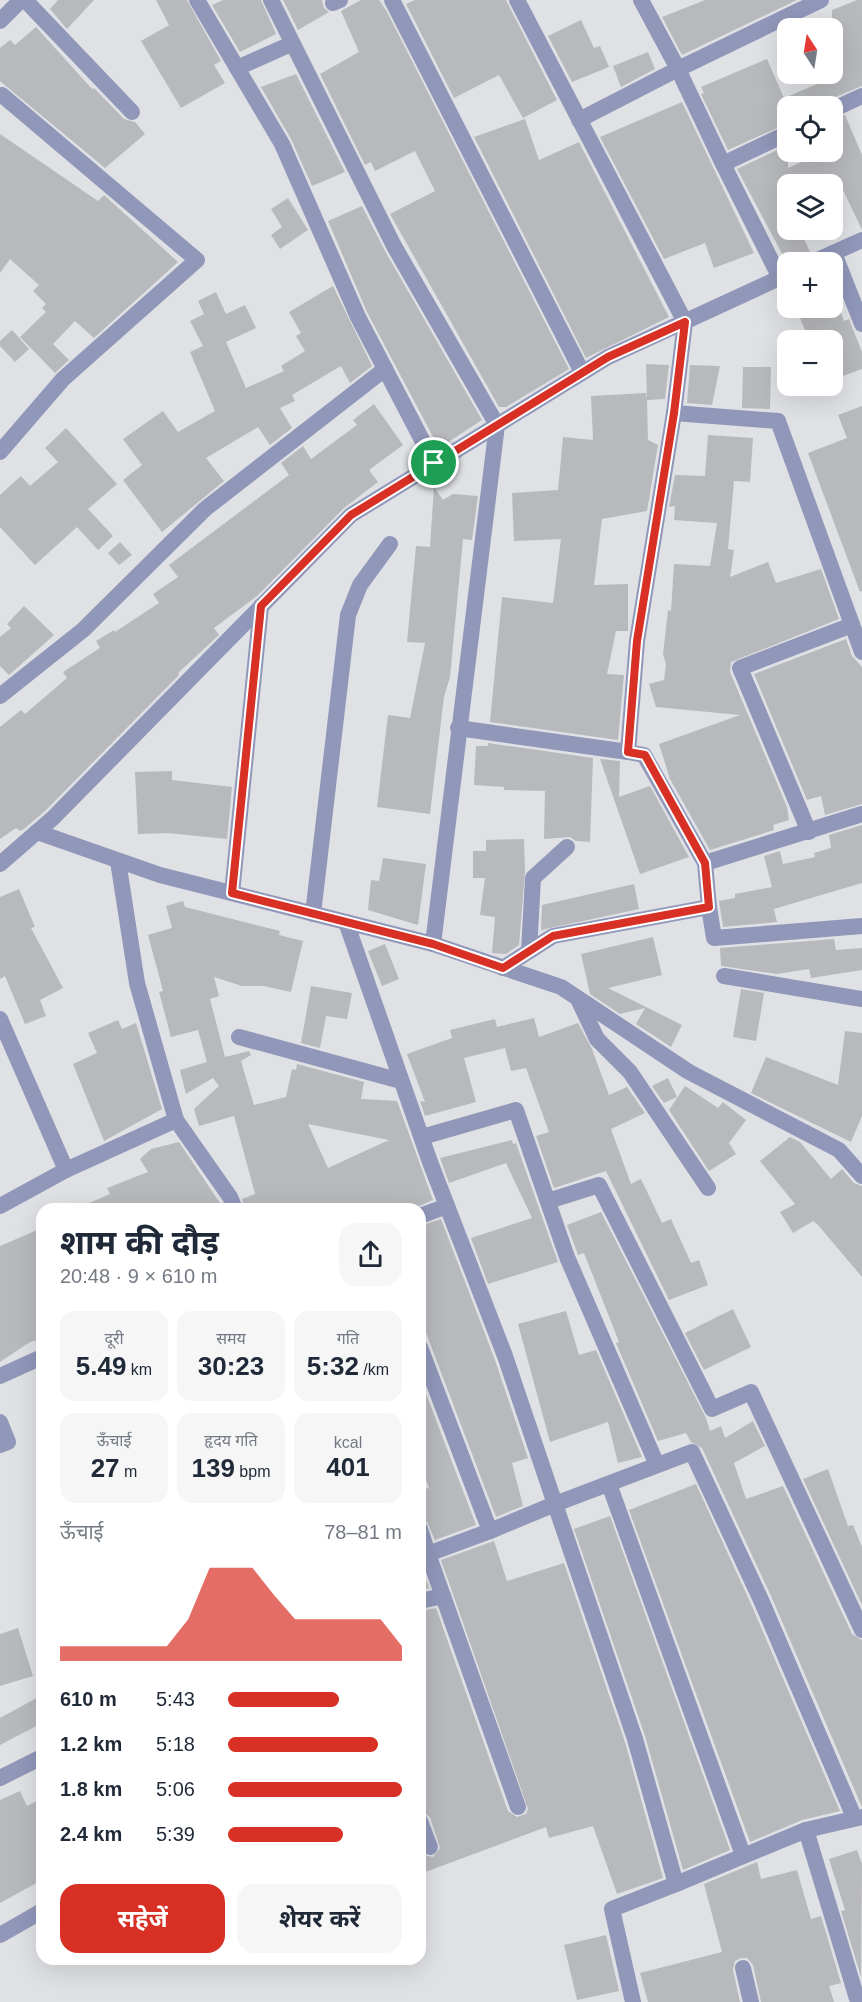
<!DOCTYPE html>
<html lang="hi">
<head>
<meta charset="utf-8">
<style>
  body { margin:0; font-family:Arial,"Noto Sans Devanagari",sans-serif; background:#f6f6f7; color:#1f2937; height:100vh; display:flex; flex-direction:column; font-size:22px; white-space:nowrap }
  * { box-sizing:border-box; margin:0 }
  p { font-size:20px; color:#747a83 }
  .icon { flex:none; width:33px; height:33px; fill:none; stroke:currentColor; stroke-width:2; stroke-linecap:round; stroke-linejoin:round }
  .map { position:relative; flex:1; overflow:hidden }
  .side { position:absolute; left:36px; top:1203px; width:390px; height:762px; display:flex; flex-direction:column; background:#fff; border-radius:18px; box-shadow:0 6px 24px #0002 }
  .side>* { flex:none }
  .needle { width:39px; rotate:348deg }
  .buttons { position:absolute; left:777px; top:18px; display:grid; gap:12px }
  .buttons a { display:grid; place-items:center; width:66px; height:66px; border-radius:12px; background:#fff; box-shadow:0 6px 24px #0002; font-size:30px }
  .pin { position:absolute; display:grid; place-items:center; width:51px; height:51px; color:#fff; margin:-26px; border:3px solid #fff; border-radius:50%; box-shadow:0 2px 6px #0007 }
  .round { display:grid; place-items:center; flex:none; width:63px; height:63px; border-radius:18px; background:#f6f6f7 }
  .summary { display:flex; align-items:center; justify-content:space-between; height:102px; padding:0 24px }
  h1 { font-size:33px; font-weight:700; line-height:45px }
  .figures { display:grid; grid-template-columns:repeat(3,1fr); gap:9px; height:102px; padding:6px 24px }
  .figures div { display:grid; align-content:center; border-radius:15px; background:#f6f6f7; text-align:center }
  .figures b { font-size:26px; font-weight:700 }
  .figures small { font-size:16px; font-weight:400 }
  .figures p { font-size:16px }
  .chart { height:168px; padding:12px 24px }
  .chart p { display:flex; justify-content:space-between }
  .chart svg { width:100%; height:108px; margin-top:6px; fill:#d93025; opacity:.7 }
  .action { display:flex; gap:12px; margin-top:auto; padding:12px 24px }
  .action a { flex:1; height:69px; border-radius:18px; background:#d93025; color:#fff; font-size:24px; font-weight:700; line-height:69px; text-align:center }
  .action a+a { background:#f6f6f7; color:#1f2937 }
  ul { padding:0 24px; list-style:none; font-size:20px }
  li { display:grid; grid-template-columns:96px 72px 1fr; align-items:center; height:45px }
  li i { height:15px; border-radius:8px; background:#d93025 }
  .map>svg:first-child { display:block }
</style>
</head>
<body>
<div class="map">
<svg width="862" height="2002" viewBox="0 0 862 2002">
  <rect width="100%" height="100%" fill="#dfe1e5"/>
  <g fill="#b8b9bd" fill-rule="evenodd">
    <polygon points="58,0 94,0 67,29 50,9"/>
    <polygon points="156,0 187,0 221,61 214,65 225,83 181,108 141,41 169,25"/>
    <polygon points="223,0 261,0 276,34 240,52 212,5"/>
    <polygon points="283,0 322,0 324,8 329,12 298,30"/>
    <polygon points="361,0 379,0 387,12 569,369 506,407 499,407 390,214 435,191 415,151 375,171 371,162 365,165 320,74 359,52 341,11"/>
    <polygon points="415,0 506,0 557,100 523,118 499,75 454,98 406,4"/>
    <polygon points="705,0 797,0 682,55 662,17"/>
    <polygon points="857,0 862,0 862,86 828,100 822,106 788,106 788,123 728,150 701,94 704,93 701,87 767,59 784,98 829,79 827,74 832,74 832,10"/>
    <polygon points="581,20 594,48 600,46 609,67 572,82 548,36"/>
    <polygon points="36,27 92,89 94,88 124,119 135,122 145,134 105,168 0,81 0,48 10,40 15,45"/>
    <polygon points="648,52 655,69 621,87 613,66"/>
    <polygon points="296,74 345,172 312,186 291,139 261,87"/>
    <polygon points="682,102 754,253 714,268 705,243 664,259 600,137"/>
    <polygon points="845,115 862,155 862,230 842,188 832,192 832,184 788,184 788,230 800,230 810,252 787,263 737,169 788,145 788,168 824,152 832,152 832,120"/>
    <polygon points="525,119 539,160 579,142 669,317 586,358 474,137"/>
    <polygon points="0,134 98,201 104,195 178,262 94,338 75,321 53,344 69,360 55,373 20,337 46,312 42,308 46,304 33,291 39,285 10,259 0,273"/>
    <polygon points="288,198 308,230 280,249 271,235 282,227 271,209"/>
    <polygon points="362,206 385,251 482,420 439,448 367,312 328,221"/>
    <polygon points="333,286 372,366 350,383 341,366 292,395 295,401 280,408 292,428 270,445 258,427 206,458 224,481 162,532 123,480 142,465 123,439 163,411 178,432 215,411 190,352 203,346 190,321 204,314 198,301 216,292 226,314 245,305 256,328 226,342 246,388 284,371 281,366 305,351 296,336 301,333 289,312"/>
    <polygon points="796,308 839,308 844,321 849,319 862,352 862,369 832,380 832,340 809,340"/>
    <polygon points="12,330 29,349 15,362 0,346 0,341"/>
    <polygon points="646,364 669,365 665,399 647,400 648,440 658,445 647,511 602,519 594,585 628,584 628,631 616,631 607,674 624,675 618,740 490,722 502,597 553,603 561,539 514,541 512,493 558,490 563,437 593,440 591,396 646,393 647,399"/>
    <polygon points="690,365 720,366 712,405 687,403"/>
    <polygon points="743,367 771,367 770,409 742,408"/>
    <polygon points="374,404 403,445 369,470 378,482 344,508 257,596 214,628 219,635 178,673 179,675 46,810 24,829 20,831 16,828 0,839 0,727 21,710 25,714 67,678 63,672 100,648 96,641 114,630 115,632 159,603 153,594 178,577 169,565 289,475 281,463 303,446 311,459 357,425 353,420"/>
    <polygon points="862,406 862,591 860,592 808,453 847,438 838,415"/>
    <polygon points="66,428 117,484 88,509 113,536 98,550 77,527 35,565 0,527 0,495 21,476 30,486 58,462 45,448"/>
    <polygon points="708,435 753,438 750,482 734,481 728,549 734,550 730,577 768,562 776,583 821,569 839,619 731,662 730,672 787,807 789,820 773,825 774,830 710,850 670,779 659,744 740,715 656,707 649,684 664,680 666,664 663,654 668,610 671,611 674,564 710,566 717,523 674,520 675,506 669,507 675,475 705,476"/>
    <polygon points="434,487 443,500 453,494 478,496 472,540 463,539 450,677 444,697 430,814 377,807 388,715 410,718 425,643 407,642 416,546 430,547"/>
    <polygon points="120,542 132,555 119,565 108,553"/>
    <polygon points="24,606 54,635 9,675 0,666 0,637 11,628 7,624"/>
    <polygon points="846,639 852,656 862,667 862,804 825,815 821,796 807,800 754,674"/>
    <polygon points="488,743 593,758 590,842 576,841 570,837 544,839 545,791 504,790 504,787 474,785 476,746 488,746"/>
    <polygon points="600,759 620,761 619,797 650,786 689,857 640,874"/>
    <polygon points="172,771 172,780 232,787 227,839 168,833 138,834 135,772"/>
    <polygon points="862,825 862,883 774,909 777,922 723,927 719,901 735,898 735,894 772,887 764,856 780,851 783,864 815,857 814,853 831,848 829,835"/>
    <polygon points="524,839 525,872 519,945 506,954 492,953 495,917 480,915 485,878 473,878 473,851 486,851 486,840"/>
    <polygon points="383,858 426,864 418,925 368,910 371,880 379,881"/>
    <polygon points="634,884 639,909 541,930 542,905"/>
    <polygon points="19,889 35,927 31,928 63,988 40,1000 46,1016 25,1024 5,976 0,979 0,897"/>
    <path d="M183,901l2,6 95,24 -1,4 24,6 -12,51 -27,-6h-22l-28,-9 5,19 -9,3 15,58 24,-6 2,4 -10,6 13,44 32,-8 6,-28 4,1 1,-6 67,18 -3,17 36,2 36,99 -21,9h-167l-3,-10 13,-5 -21,-78 -35,10 -5,-17 25,-23 -6,-8 -27,16 -6,-24 27,-8 -9,-32 -27,7 -12,-45 4,-1 -15,-56 24,-7 -6,-22zM308,1124l81,16 -61,28z"/>
    <polygon points="653,937 662,975 608,988 682,1025 671,1047 636,1024 645,1008 620,1014 590,994 581,954"/>
    <polygon points="834,939 836,950 862,948 862,970 811,978 809,969 777,974 721,966 720,948"/>
    <polygon points="385,944 399,979 382,986 368,951"/>
    <polygon points="311,986 352,993 347,1019 326,1016 320,1048 301,1043"/>
    <polygon points="741,989 764,993 756,1041 733,1037"/>
    <polygon points="534,1018 539,1037 578,1023 592,1049 609,1095 627,1087 645,1113 611,1129 631,1184 641,1179 662,1223 671,1219 691,1263 699,1260 708,1285 669,1300 606,1171 554,1188 536,1136 549,1132 526,1068 511,1071 505,1048 464,1058 476,1102 425,1116 420,1101 425,1102 407,1054 452,1038 450,1030 495,1019 497,1027"/>
    <polygon points="118,1020 122,1029 136,1023 162,1109 104,1141 73,1064 97,1053 88,1033"/>
    <polygon points="845,1031 862,1033 862,1116 851,1142 751,1093 766,1057 838,1085"/>
    <polygon points="668,1078 677,1097 664,1103 652,1086"/>
    <polygon points="685,1086 718,1108 723,1102 746,1120 729,1143 736,1154 709,1171 669,1110"/>
    <polygon points="790,1137 800,1142 831,1179 842,1169 854,1183 862,1186 862,1277 818,1225 813,1221 793,1233 780,1212 795,1204 760,1161"/>
    <polygon points="512,1140 513,1144 516,1143 558,1262 488,1284 471,1238 532,1218 506,1163 449,1183 440,1158"/>
    <polygon points="179,1142 224,1209 76,1209 110,1194 107,1188 148,1172 140,1159 151,1149"/>
    <polygon points="601,1212 706,1418 710,1431 721,1426 725,1438 753,1421 765,1446 734,1463 746,1499 783,1486 852,1634 862,1640 862,1807 771,1596 702,1448 691,1442 686,1433 658,1441 616,1343 619,1342 584,1253 578,1255 567,1225"/>
    <polygon points="441,1219 495,1360 528,1458 512,1463 523,1506 496,1517 420,1317 420,1226"/>
    <polygon points="42,1228 42,1339 30,1342 0,1362 0,1246"/>
    <polygon points="733,1309 751,1347 704,1370 685,1333"/>
    <polygon points="566,1311 579,1355 596,1350 642,1457 618,1463 608,1422 550,1442 518,1324"/>
    <polygon points="420,1378 476,1525 435,1540 427,1522 420,1519 420,1490 429,1488 420,1463"/>
    <polygon points="828,1469 848,1526 853,1525 862,1547 862,1605 803,1479"/>
    <polygon points="696,1484 751,1604 840,1811 802,1820 750,1842 629,1510"/>
    <polygon points="610,1516 730,1850 683,1870 645,1736 574,1529"/>
    <polygon points="494,1541 507,1581 564,1563 625,1742 663,1878 617,1894 593,1826 549,1838 546,1827 420,1874 420,1850 424,1855 433,1857 440,1848 430,1817 420,1811 420,1611 436,1608 508,1811 517,1817 526,1814 528,1809 441,1560"/>
    <polygon points="420,1563 429,1588 420,1590"/>
    <polygon points="18,1628 33,1676 0,1686 0,1634"/>
    <polygon points="42,1695 42,1723 0,1745 0,1718"/>
    <polygon points="20,1791 27,1806 42,1798 42,1880 0,1903 0,1800"/>
    <polygon points="857,1850 862,1864 861,1977 841,1911 845,1910 829,1859"/>
    <polygon points="757,1862 761,1879 797,1870 811,1919 821,1916 841,1983 829,1986 834,2002 761,2002 753,1965 747,1958 741,1958 735,1961 733,1970 740,2002 648,2002 640,1973 722,1952 704,1884"/>
    <polygon points="606,1935 619,1991 577,2000 564,1945"/>
  </g>
  <g fill="none" stroke-linecap="round" stroke-linejoin="round">
    <g stroke="#9097b9" stroke-width="16">
      <polyline points="25,0 132,112"/>
      <polyline points="197,0 282,144 358,317 434,463"/>
      <polyline points="271,0 394,246 497,425 433,944"/>
      <polyline points="392,0 582,372"/>
      <polyline points="517,0 685,322 674,413 778,421 862,652"/>
      <polyline points="333,3 340,0"/>
      <polyline points="0,21 21,0"/>
      <polyline points="237,68 291,44"/>
      <polyline points="832,110 862,96"/>
      <polyline points="579,120 678,69 641,0"/>
      <polyline points="723,164 678,69 821,0"/>
      <polyline points="834,253 862,324"/>
      <polyline points="780,278 723,164 788,133"/>
      <polyline points="0,452 63,379 197,260 2,95"/>
      <polyline points="0,696 83,630 205,509 385,369"/>
      <polyline points="458,728 628,752 637,641 674,413"/>
      <polyline points="628,752 644,755 705,863 709,907"/>
      <polyline points="37,832 160,875 433,944 561,987 689,1072 839,1150 862,1176"/>
      <polyline points="809,832 740,668 852,625"/>
      <polyline points="705,863 862,814"/>
      <polyline points="232,893 261,606"/>
      <polyline points="313,914 348,615 360,585 390,544"/>
      <polyline points="346,922 430,1162 505,1356 555,1504 490,1531 420,1347"/>
      <polyline points="529,951 533,878 567,847"/>
      <polyline points="503,968 553,936 709,907 714,938 862,926"/>
      <polyline points="724,976 862,999"/>
      <polyline points="578,999 597,1039 630,1072 708,1188"/>
      <polyline points="0,1019 66,1170 0,1206"/>
      <polyline points="239,1037 401,1081"/>
      <polyline points="176,1120 230,1197 235,1209"/>
      <polyline points="422,1137 516,1110 567,1257 657,1465"/>
      <polyline points="66,1170 176,1120 137,983 118,861"/>
      <polyline points="548,1201 599,1185 712,1409 751,1392 862,1630"/>
      <polyline points="420,1216 447,1206"/>
      <polyline points="0,1376 42,1357"/>
      <polyline points="0,1422 8,1442 0,1445"/>
      <polyline points="609,1484 743,1855"/>
      <polyline points="420,1529 428,1554"/>
      <polyline points="443,1596 518,1807"/>
      <polyline points="420,1601 443,1596 428,1554 490,1531"/>
      <polyline points="0,1778 42,1757"/>
      <polyline points="420,1821 430,1847"/>
      <polyline points="806,1830 862,1817"/>
      <polyline points="676,1884 806,1830 858,2002"/>
      <polyline points="0,1935 42,1911"/>
      <polyline points="743,1968 751,2002"/>
      <polyline points="633,2002 612,1909 676,1884 635,1739 555,1504 692,1452 761,1600 854,1817"/>
    </g>
    <g stroke="#9097b9" stroke-width="16">
      <polyline points="813,262 862,240"/>
      <polyline points="0,864 53,818 351,515 608,357 788,274"/>
    </g>
  </g>
  <g fill="none" stroke-linecap="round" stroke-linejoin="round">
    <g stroke="#fff" stroke-width="12">
      <polygon id="route" points="685,322 674,413 637,641 628,752 645,755 705,863 709,907 553,936 503,968 433,944 232,893 261,606 351,515 608,357"/>
    </g>
    <use href="#route" stroke="#d93025" stroke-width="8"/>
  </g>
</svg>
<div class="buttons">
<a><svg class="needle" viewBox="-14 -14 28 28"><path d="M0-13l5 13h-10z" fill="#e53935"/><path d="M0 13l5-13h-10z" fill="#747a83"/></svg></a>
<a><svg class="icon" aria-label="locate" viewBox="0 0 24 24"><circle cx="12" cy="12" r="6"/><path d="M12 2v4M12 18v4M2 12h4M18 12h4"/></svg></a>
<a><svg class="icon" aria-label="layers" viewBox="0 0 24 24"><path d="M12 4l9 5-9 5-9-5zM3 14l9 5 9-5"/></svg></a>
<a>+</a>
<a>−</a>
</div>
<div class="pin" style="left:434px;top:463px;background:#1e9e55"><svg class="icon" aria-label="arrive" viewBox="0 0 24 24"><path d="M6 21V4h12l-3 4 3 4H6"/></svg></div>
<section class="side">
<div class="summary"><div><h1>शाम की दौड़</h1><p>20:48 · 9 × 610 m</p></div><a class="round"><svg class="icon" aria-label="share" viewBox="0 0 24 24"><path d="M12 15V3M7 8l5-5 5 5M5 13v7h14v-7"/></svg></a></div>
<div class="figures">
<div><p>दूरी</p><b>5.49<small> km</small></b></div>
<div><p>समय</p><b>30:23</b></div>
<div><p>गति</p><b>5:32<small> /km</small></b></div>
</div>
<div class="figures">
<div><p>ऊँचाई</p><b>27<small> m</small></b></div>
<div><p>हृदय गति</p><b>139<small> bpm</small></b></div>
<div><p>kcal</p><b>401</b></div>
</div>
<div class="chart"><p><span>ऊँचाई</span>78–81 m</p>
<svg viewBox="0 0 160 44" preserveAspectRatio="none"><path d="M0 44V38L10 38L20 38L30 38L40 38L50 38L60 27L70 6L80 6L90 6L100 17L110 27L120 27L130 27L140 27L150 27L160 38V44z"/></svg>
</div>
<ul>
<li><b>610 m</b>5:43<i style="width:64%"></i></li>
<li><b>1.2 km</b>5:18<i style="width:86%"></i></li>
<li><b>1.8 km</b>5:06<i style="width:100%"></i></li>
<li><b>2.4 km</b>5:39<i style="width:66%"></i></li>
</ul>
<div class="action"><a>सहेजें</a><a>शेयर करें</a></div>
</section>
</div>
</body>
</html>
